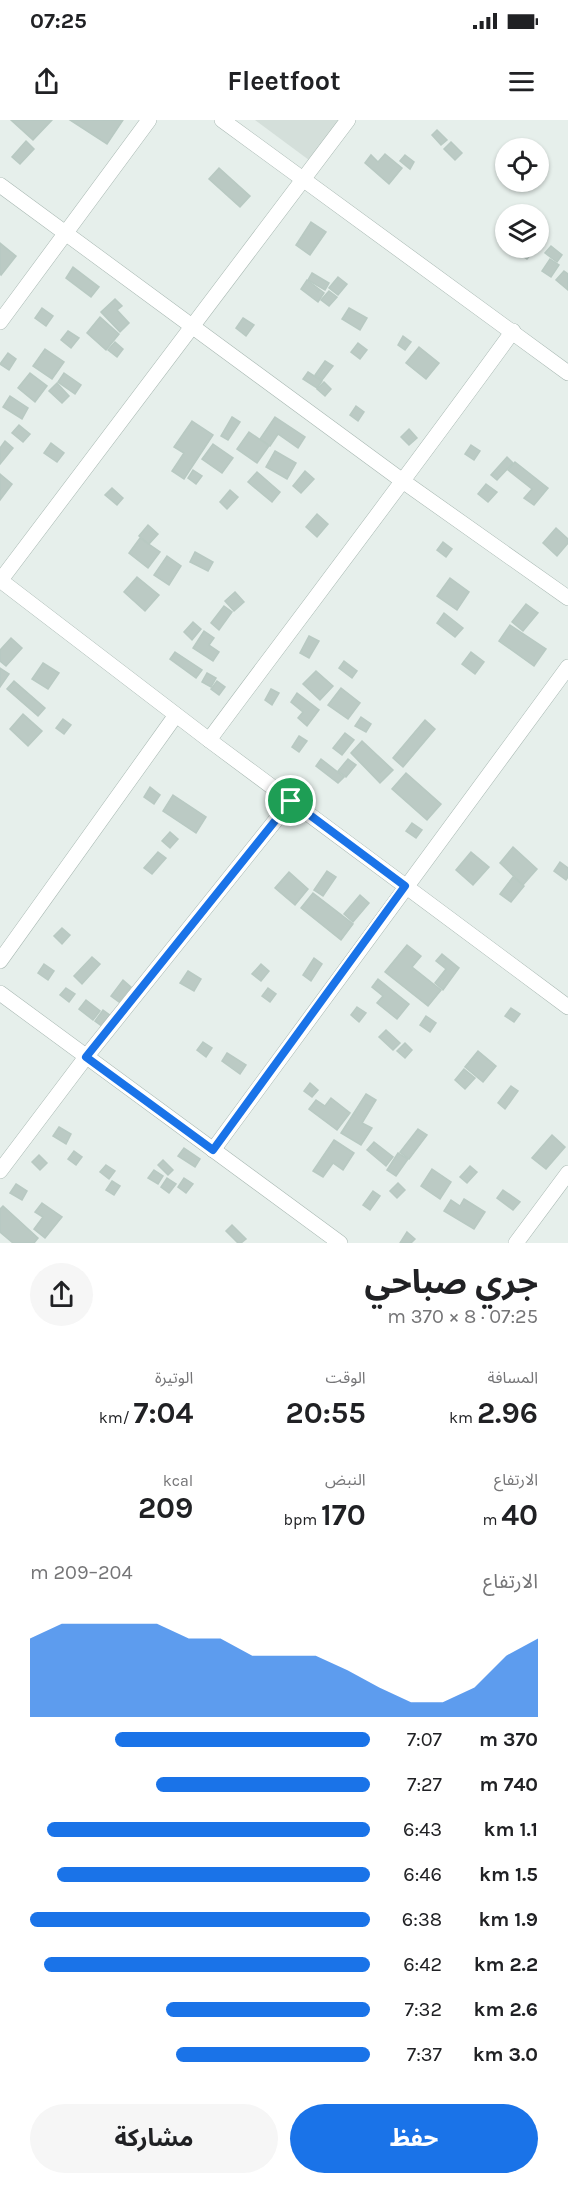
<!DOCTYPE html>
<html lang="ar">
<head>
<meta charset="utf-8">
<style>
  body { margin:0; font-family:Karla,"Noto Sans Arabic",sans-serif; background:#f6f6f6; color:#202124; direction:rtl; height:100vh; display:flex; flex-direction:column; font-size:22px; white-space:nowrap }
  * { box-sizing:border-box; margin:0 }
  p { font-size:20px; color:#757577 }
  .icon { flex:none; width:33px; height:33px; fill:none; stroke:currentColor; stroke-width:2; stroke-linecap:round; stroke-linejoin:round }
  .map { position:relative; height:1123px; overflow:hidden; direction:ltr }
  .details { display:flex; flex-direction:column; background:#fff; flex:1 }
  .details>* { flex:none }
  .controls { position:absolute; left:495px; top:18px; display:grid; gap:12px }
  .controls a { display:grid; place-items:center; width:54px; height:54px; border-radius:50%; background:#fff; box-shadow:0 2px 4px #0004; font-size:30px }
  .pin { position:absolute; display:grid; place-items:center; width:51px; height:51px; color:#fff; margin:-26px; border:3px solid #fff; border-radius:50%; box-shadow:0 2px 6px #0007 }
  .round { display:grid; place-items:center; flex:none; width:63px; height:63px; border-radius:32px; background:#f6f6f6 }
  .headline { display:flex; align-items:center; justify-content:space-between; height:102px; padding:0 30px }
  h1 { font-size:33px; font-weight:700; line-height:45px }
  .figures { display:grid; grid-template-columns:repeat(3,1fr); gap:9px; height:102px; padding:6px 30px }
  .figures div { display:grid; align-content:center }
  .figures b { font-size:30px; font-weight:700 }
  .figures small { font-size:16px; font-weight:400 }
  .figures p { font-size:16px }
  .chart { height:168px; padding:12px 30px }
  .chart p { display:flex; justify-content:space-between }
  .chart svg { width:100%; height:108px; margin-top:6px; fill:#1a73e8; opacity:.7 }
  .primary-button { display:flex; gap:12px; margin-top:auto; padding:12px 30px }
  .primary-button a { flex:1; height:69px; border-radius:36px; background:#1a73e8; color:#fff; font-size:24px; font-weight:700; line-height:69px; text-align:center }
  .primary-button a+a { background:#f6f6f6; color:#202124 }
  ul { padding:0 30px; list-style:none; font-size:20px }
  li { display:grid; grid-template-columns:96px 72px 1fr; align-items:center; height:45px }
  li i { height:15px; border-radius:8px; background:#1a73e8 }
  .status { display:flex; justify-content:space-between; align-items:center; height:42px; padding:0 30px; background:#fff; direction:ltr }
  .status svg { height:16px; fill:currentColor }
  header { display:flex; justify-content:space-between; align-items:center; height:78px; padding:0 30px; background:#fff; font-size:27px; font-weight:700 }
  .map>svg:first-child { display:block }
</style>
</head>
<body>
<div class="status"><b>07:25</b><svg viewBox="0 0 49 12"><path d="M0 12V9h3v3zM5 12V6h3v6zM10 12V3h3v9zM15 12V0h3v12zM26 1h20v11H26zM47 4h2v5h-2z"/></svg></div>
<header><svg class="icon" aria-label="menu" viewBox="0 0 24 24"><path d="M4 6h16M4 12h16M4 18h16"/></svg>Fleetfoot<svg class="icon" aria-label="share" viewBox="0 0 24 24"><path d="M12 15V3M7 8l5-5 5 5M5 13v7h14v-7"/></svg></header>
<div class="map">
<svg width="568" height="1123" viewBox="0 0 568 1123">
  <rect width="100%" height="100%" fill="#e6efeb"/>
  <polygon fill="#d4dfda" points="255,0 343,0 313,43"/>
  <g fill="#bbcac4" stroke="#b8c9c2" stroke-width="1.5">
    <polygon points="11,0 52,0 33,20"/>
    <polygon points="70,0 123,0 107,24"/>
    <polygon points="437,10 447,20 441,25 432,15"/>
    <polygon points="26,21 34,29 20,44 12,37"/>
    <polygon points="451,22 462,33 455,40 444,29"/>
    <polygon points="385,34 402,48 389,64 365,43 371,35 378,42"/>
    <polygon points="405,35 414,42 410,49 400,41"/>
    <polygon points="219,48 250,76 240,87 209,59"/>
    <polygon points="311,102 326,112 310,135 296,125"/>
    <polygon points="0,123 16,136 1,155 0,154"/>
    <polygon points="551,126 562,135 557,142 545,133"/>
    <polygon points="511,128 530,128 534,130 527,139"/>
    <polygon points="550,139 559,145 551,157 542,151"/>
    <polygon points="73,147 99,167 91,177 66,158"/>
    <polygon points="564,151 568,154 568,170 556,160"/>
    <polygon points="312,153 329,163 325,170 308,160"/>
    <polygon points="338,157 347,164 338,175 329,168"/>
    <polygon points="307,160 324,173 318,182 301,169"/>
    <polygon points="329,171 337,177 329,186 321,180"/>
    <polygon points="115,179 122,186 117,190 129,203 120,212 101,192"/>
    <polygon points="42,188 53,196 46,206 35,198"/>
    <polygon points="349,188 367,198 360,210 342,199"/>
    <polygon points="100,197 119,214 106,230 87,213"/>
    <polygon points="243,198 254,205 246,216 236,208"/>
    <polygon points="68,211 79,218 71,228 61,220"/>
    <polygon points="403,216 411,222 405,230 398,225"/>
    <polygon points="115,222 123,229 117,237 108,230"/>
    <polygon points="358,223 367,230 360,239 351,232"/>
    <polygon points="419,227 439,243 426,259 406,243"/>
    <polygon points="45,229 64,242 52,259 33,246"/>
    <polygon points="8,233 16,239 9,250 0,244"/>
    <polygon points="325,241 333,246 322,260 315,255"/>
    <polygon points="308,252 322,261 317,268 303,259"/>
    <polygon points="30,253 47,266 35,282 18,268"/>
    <polygon points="64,253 81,265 75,274 58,262"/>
    <polygon points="324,262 331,269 325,276 317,269"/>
    <polygon points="57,263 69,276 62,283 49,271"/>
    <polygon points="10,276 28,288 22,299 3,287"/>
    <polygon points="356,286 364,292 358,301 350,295"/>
    <polygon points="232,297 240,302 228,320 221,316"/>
    <polygon points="275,297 305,317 298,328 278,314 270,326 260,319"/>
    <polygon points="192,301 213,315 184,359 172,351 184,333 174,327"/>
    <polygon points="19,305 30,314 23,322 12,313"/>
    <polygon points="409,309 417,318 409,325 401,317"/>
    <polygon points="249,312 269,326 257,343 237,329"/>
    <polygon points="5,321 13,328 0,344 0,328"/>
    <polygon points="51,323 64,333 57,342 44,333"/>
    <polygon points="213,324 233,338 222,353 202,339"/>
    <polygon points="471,325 480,331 474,340 465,334"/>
    <polygon points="275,331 296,343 287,359 266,347"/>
    <polygon points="507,337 513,343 497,360 491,355"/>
    <polygon points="515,342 548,368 534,385 524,378 532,369 508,350"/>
    <polygon points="193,350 202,356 196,364 188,358"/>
    <polygon points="305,351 314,359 301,373 293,366"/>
    <polygon points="257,352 280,372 272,382 248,362"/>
    <polygon points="0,354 12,364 0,380"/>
    <polygon points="486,364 497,372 488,382 478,374"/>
    <polygon points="112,368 123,378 117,385 105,375"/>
    <polygon points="230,370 238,377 227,389 220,382"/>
    <polygon points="317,394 328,404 317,417 306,407"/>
    <polygon points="148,405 158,414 149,424 139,416"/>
    <polygon points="556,408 568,419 568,423 557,436 543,423"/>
    <polygon points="140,418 160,432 148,448 129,433"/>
    <polygon points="443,422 452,429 446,437 437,430"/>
    <polygon points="195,432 213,442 208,451 190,442"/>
    <polygon points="167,436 181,446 169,465 154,455"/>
    <polygon points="137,457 159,475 145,491 124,472"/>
    <polygon points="450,458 469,472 457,490 437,476"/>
    <polygon points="235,472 244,482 234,491 225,481"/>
    <polygon points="526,484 538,493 523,511 512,502"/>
    <polygon points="224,486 232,492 219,510 211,503"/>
    <polygon points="444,493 463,508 455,517 437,503"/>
    <polygon points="193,502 201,509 192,520 184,512"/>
    <polygon points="510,505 546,529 534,546 499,521"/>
    <polygon points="204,511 214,518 209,525 219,532 213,541 193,528"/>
    <polygon points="309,516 319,521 309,538 300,533"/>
    <polygon points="11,518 22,528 6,546 0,541 0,530"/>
    <polygon points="175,532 202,550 196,558 170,539"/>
    <polygon points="471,532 484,542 475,554 462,544"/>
    <polygon points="344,541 357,551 352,558 339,548"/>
    <polygon points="43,543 59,553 48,569 32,559"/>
    <polygon points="0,548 9,554 0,567"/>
    <polygon points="316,551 333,566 320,580 303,564"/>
    <polygon points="207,553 216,558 211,567 202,562"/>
    <polygon points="14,561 45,588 38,596 7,569"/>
    <polygon points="217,561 225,567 219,575 211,569"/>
    <polygon points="341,568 360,583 348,599 328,585"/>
    <polygon points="271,569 279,573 272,585 265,580"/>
    <polygon points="297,573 319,590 307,606 298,598 303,592 291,582"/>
    <polygon points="23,594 42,611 28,626 10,609"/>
    <polygon points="361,597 371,604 366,612 355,606"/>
    <polygon points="63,599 71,605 64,614 56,608"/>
    <polygon points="425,600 435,609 403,647 393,638"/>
    <polygon points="345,613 354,620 342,635 333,628"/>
    <polygon points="299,616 307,621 299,632 292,627"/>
    <polygon points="362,621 393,650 380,663 351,633"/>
    <polygon points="321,639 344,657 338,663 316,646"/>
    <polygon points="348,639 356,645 346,657 338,651"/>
    <polygon points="406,653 441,684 427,700 392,669"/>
    <polygon points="150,667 160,675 154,684 144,677"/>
    <polygon points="173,675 206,697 196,713 163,691"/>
    <polygon points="412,703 422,710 416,718 406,711"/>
    <polygon points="170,712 178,719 170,728 162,721"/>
    <polygon points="513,727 537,749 523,765 500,743"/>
    <polygon points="158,732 166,738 152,754 144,748"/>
    <polygon points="471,732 489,747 473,765 456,750"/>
    <polygon points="560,742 568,748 568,757 566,760 554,751"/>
    <polygon points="327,751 336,757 323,776 314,770"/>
    <polygon points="289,752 308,769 295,785 275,768"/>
    <polygon points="513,757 524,766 511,782 500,774"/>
    <polygon points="313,773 353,804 341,820 301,788"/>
    <polygon points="360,775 369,783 353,802 344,794"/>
    <polygon points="62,808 70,815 62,824 54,816"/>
    <polygon points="407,825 421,836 412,847 441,870 428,886 385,852"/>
    <polygon points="442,834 459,848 443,870 435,863 446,849 436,841"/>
    <polygon points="92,837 100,844 82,864 74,856"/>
    <polygon points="314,838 322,844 311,861 303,855"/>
    <polygon points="44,844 54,851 48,860 38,853"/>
    <polygon points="261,844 269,851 261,861 252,854"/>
    <polygon points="188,851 201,859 194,871 180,863"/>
    <polygon points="378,859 409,884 397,899 377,883 383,876 372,867"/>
    <polygon points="123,860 131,867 119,882 111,876"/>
    <polygon points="66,868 75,874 69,882 60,875"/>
    <polygon points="268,868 276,874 270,882 262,876"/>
    <polygon points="86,880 100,891 93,900 79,889"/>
    <polygon points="357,887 366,893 359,902 351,895"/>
    <polygon points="511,888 520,894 514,902 505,896"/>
    <polygon points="103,890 111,896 103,907 95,901"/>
    <polygon points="426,896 436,903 430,912 420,905"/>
    <polygon points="386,910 400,923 393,930 379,917"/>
    <polygon points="203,922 212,928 206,937 197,930"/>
    <polygon points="405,923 412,930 405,938 397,931"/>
    <polygon points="478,931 496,946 483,962 465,947"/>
    <polygon points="227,933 246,945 240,954 222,941"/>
    <polygon points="464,949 475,958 465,969 455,960"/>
    <polygon points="310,963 318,970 312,977 304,971"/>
    <polygon points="511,966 518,971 505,989 498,983"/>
    <polygon points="366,974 376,980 362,1003 372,1008 361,1025 341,1013"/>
    <polygon points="331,978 350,993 337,1010 309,989 316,980 325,986"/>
    <polygon points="59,1007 71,1014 66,1024 53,1016"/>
    <polygon points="418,1009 427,1015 409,1039 400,1032"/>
    <polygon points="552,1015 565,1027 546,1049 532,1038"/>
    <polygon points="334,1020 354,1033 343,1050 333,1043 323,1057 313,1051"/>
    <polygon points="374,1022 393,1037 386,1046 367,1030"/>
    <polygon points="184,1028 200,1039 195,1047 178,1036"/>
    <polygon points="74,1031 82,1037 76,1045 68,1039"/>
    <polygon points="398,1033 408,1039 396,1056 387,1050"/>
    <polygon points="39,1035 47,1043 40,1050 32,1042"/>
    <polygon points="163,1040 173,1050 168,1055 158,1045"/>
    <polygon points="106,1045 115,1051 109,1059 100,1052"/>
    <polygon points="470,1046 477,1052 467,1063 460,1057"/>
    <polygon points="432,1049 451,1062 440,1079 421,1066"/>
    <polygon points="154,1050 163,1056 158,1064 148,1058"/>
    <polygon points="167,1058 176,1064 169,1073 161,1067"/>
    <polygon points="184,1058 193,1064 186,1073 178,1067"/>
    <polygon points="112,1061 120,1066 114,1075 106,1070"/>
    <polygon points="398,1063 405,1070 397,1078 390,1071"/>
    <polygon points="16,1064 27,1071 22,1080 10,1073"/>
    <polygon points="503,1070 520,1082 513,1090 497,1078"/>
    <polygon points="373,1071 380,1076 370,1090 363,1085"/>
    <polygon points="464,1079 485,1092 474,1109 444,1091 451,1080 460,1086"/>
    <polygon points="42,1083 62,1097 45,1118 34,1109 43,1097 35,1092"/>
    <polygon points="3,1086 38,1118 34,1123 13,1123 0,1112 0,1089"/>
    <polygon points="232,1105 246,1119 241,1123 238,1123 226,1111"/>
    <polygon points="407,1112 415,1119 411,1123 400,1123"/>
  </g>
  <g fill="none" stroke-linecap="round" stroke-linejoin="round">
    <g stroke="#a8b8b2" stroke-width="16">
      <g id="street">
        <polyline points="222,0 568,253"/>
        <polyline points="0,65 404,362 568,478"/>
        <polyline points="0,202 149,0"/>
        <polyline points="0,460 209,620 568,887"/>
        <polyline points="0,461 348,0"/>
        <path d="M209,620c101,-136 204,-271 304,-409"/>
        <polyline points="0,841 176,595"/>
        <polyline points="0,873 340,1123"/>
        <polyline points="213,1030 568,547"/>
        <polyline points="0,1051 86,937 291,681"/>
        <polyline points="516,1123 568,1053"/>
      </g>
    </g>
    <use href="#street" stroke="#fff" stroke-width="15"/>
  </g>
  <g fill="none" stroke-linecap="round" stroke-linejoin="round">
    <g stroke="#fff" stroke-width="12">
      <polygon id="route" points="291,681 405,766 213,1030 86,937"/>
    </g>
    <use href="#route" stroke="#1a73e8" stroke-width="8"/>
  </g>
</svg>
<div class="controls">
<a><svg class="icon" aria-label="locate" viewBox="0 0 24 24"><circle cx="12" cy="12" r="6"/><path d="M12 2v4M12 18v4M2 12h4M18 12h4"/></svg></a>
<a><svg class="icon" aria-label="layers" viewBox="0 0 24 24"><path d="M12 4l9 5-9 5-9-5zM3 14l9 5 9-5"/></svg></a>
</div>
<div class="pin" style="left:291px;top:681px;background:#1e9e55"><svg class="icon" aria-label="arrive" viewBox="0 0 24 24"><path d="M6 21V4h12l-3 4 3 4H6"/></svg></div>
</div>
<section class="details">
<div class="headline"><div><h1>جري صباحي</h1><p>07:25 · 8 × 370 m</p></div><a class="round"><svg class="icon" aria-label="share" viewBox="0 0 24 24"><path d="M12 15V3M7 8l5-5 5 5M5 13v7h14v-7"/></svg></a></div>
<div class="figures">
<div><p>المسافة</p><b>2.96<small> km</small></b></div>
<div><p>الوقت</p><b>20:55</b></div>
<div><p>الوتيرة</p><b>7:04<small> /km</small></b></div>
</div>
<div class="figures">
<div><p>الارتفاع</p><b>40<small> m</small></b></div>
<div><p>النبض</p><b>170<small> bpm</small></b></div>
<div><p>kcal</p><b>209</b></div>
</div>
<div class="chart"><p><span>الارتفاع</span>204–209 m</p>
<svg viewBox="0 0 160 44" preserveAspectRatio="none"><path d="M0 44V12L10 6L20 6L30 6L40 6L50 12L60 12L70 19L80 19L90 19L100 25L110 32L120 38L130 38L140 32L150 19L160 12V44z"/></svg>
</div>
<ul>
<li><b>370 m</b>7:07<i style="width:75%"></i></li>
<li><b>740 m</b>7:27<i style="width:63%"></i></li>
<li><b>1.1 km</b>6:43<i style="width:95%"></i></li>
<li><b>1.5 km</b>6:46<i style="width:92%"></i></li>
<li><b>1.9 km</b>6:38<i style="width:100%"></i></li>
<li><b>2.2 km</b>6:42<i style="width:96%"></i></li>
<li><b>2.6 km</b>7:32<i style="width:60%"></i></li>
<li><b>3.0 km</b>7:37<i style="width:57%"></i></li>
</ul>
<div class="primary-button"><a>حفظ</a><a>مشاركة</a></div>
</section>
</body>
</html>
